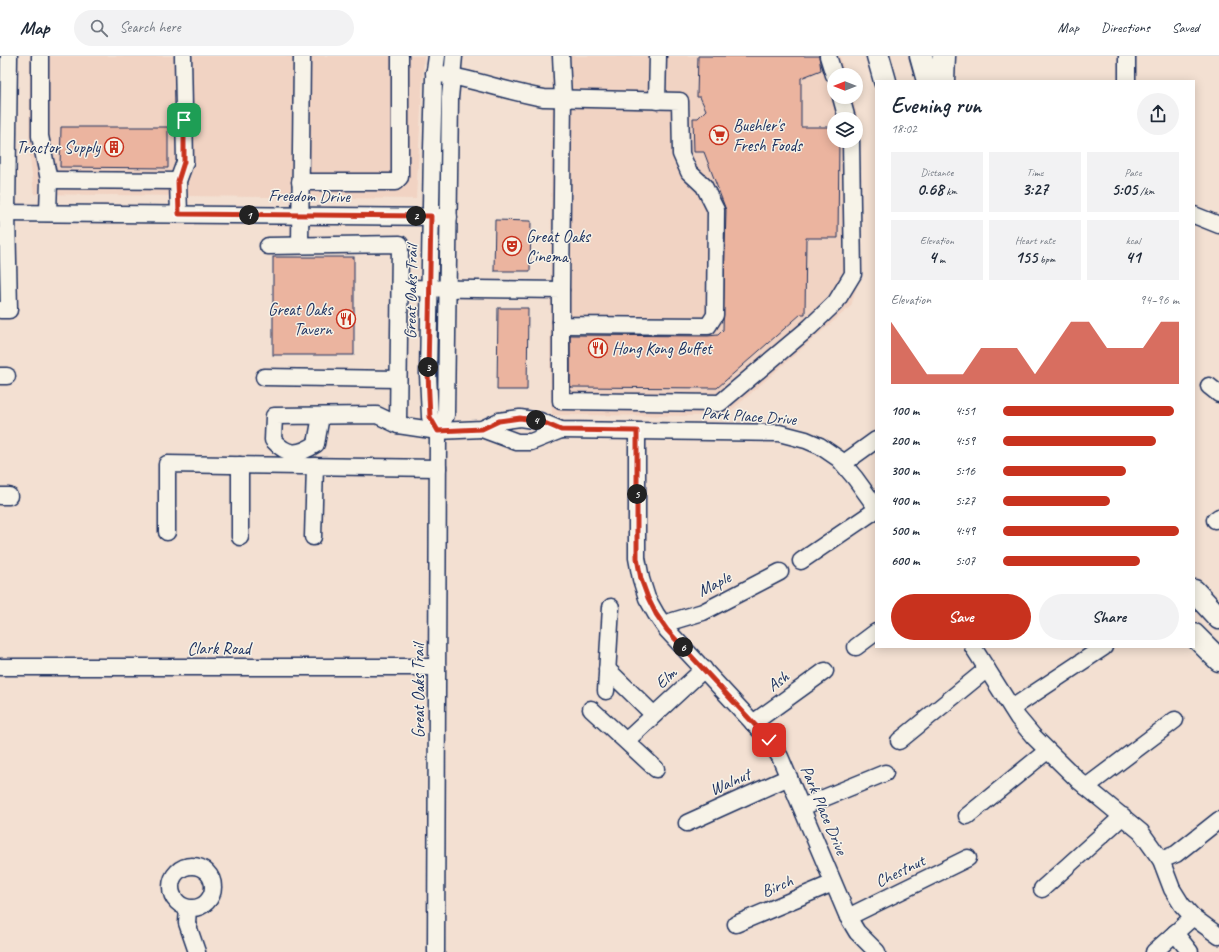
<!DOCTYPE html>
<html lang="en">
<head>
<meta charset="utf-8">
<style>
  body { margin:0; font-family:Caveat,sans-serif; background:#f2f2f3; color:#1f2937; height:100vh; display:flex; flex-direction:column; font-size:15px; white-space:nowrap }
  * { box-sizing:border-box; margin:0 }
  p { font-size:13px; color:#747a83 }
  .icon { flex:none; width:22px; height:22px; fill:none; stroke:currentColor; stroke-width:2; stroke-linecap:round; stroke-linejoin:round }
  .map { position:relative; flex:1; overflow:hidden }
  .details { position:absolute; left:875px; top:24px; width:320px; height:568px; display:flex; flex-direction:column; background:#fff; border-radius:0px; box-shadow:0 2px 10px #0003 }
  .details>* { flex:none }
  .needle { width:26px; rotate:270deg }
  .fabs { position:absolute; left:827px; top:12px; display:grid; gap:8px }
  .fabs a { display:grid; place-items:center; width:36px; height:36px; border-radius:50%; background:#fff; box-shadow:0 2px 10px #0003; font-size:20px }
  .pin { position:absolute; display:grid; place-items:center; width:34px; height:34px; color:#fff; margin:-17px; border-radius:8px; box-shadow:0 2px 6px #0006 }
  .km { position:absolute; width:20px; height:20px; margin:-10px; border-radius:50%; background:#222; color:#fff; font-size:11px; line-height:20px; text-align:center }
  .round { display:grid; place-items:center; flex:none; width:42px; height:42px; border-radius:21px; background:#f2f2f3 }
  .head { display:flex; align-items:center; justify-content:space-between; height:68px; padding:0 16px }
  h1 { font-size:22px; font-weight:700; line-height:30px }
  .metrics { display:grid; grid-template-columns:repeat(3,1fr); gap:6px; height:68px; padding:4px 16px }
  .metrics div { display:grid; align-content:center; border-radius:0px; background:#f2f2f3; text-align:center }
  .metrics b { font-size:17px; font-weight:700 }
  .metrics small { font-size:11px; font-weight:400 }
  .metrics p { font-size:11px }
  .chart { height:112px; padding:8px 16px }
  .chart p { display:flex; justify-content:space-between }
  .chart svg { width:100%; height:72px; margin-top:4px; fill:#c8321e; opacity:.7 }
  .primary-button { display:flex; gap:8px; margin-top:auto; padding:8px 16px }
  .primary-button a { flex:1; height:46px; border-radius:24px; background:#c8321e; color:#fff; font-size:16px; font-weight:700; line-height:46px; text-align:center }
  .primary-button a+a { background:#f2f2f3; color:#1f2937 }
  ul { padding:0 16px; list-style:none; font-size:13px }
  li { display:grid; grid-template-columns:64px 48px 1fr; align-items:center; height:30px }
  li i { height:10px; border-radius:5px; background:#c8321e }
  header { display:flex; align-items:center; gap:24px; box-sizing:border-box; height:56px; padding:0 20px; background:#fff; border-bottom:1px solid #e0e1e3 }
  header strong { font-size:19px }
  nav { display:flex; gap:22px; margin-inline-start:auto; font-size:14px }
  .search { width:280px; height:36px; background:#f2f2f3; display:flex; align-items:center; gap:10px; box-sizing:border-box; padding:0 14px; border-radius:22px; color:#747a83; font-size:15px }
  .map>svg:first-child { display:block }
</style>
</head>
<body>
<header>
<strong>Map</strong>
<div class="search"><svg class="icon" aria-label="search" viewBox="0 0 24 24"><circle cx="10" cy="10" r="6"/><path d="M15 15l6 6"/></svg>Search here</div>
<nav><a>Map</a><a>Directions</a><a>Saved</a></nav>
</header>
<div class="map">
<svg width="1219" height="896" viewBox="0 0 1219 896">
  <rect width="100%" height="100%" fill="#f3e0d2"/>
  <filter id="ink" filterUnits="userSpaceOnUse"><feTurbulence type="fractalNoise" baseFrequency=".025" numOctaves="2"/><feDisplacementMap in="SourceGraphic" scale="8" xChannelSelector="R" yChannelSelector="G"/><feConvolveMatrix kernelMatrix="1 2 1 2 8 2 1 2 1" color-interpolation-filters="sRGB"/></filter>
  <g filter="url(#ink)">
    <g fill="#f1d3c3" fill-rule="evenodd">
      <polygon points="30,0 424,0 416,143 34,138 29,92"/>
      <path d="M552,0h288l6,19h-12v22h18l5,17 3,161 -9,31 -126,110 -173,-1 -2,-45zM834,63h22v22h-22z"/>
    </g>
    <g fill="#ebb49f" stroke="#1b2f5e">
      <polygon points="698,0 819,0 821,14 801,22 801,71 834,71 834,85 839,85 838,182 806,182 805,258 801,258 717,332 570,331 570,279 708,280 718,279 723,274 726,154 704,96 694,96 693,62 698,62 706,54 700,41 697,41"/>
      <polygon points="61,71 168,71 168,112 60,111"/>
      <polygon points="495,164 531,165 530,215 494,215"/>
      <rect x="273" y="201" width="81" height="98"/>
      <polygon points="498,252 528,252 527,334 497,334"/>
    </g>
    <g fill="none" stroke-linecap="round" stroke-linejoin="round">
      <g stroke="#1b2f5e" stroke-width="19">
        <g id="minor">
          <polyline points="40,0 40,80 49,124 48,157"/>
          <polyline points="437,0 434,22 432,94 428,318 430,361 438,375"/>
          <polyline points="828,0 834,19"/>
          <polyline points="1127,0 1127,25"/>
          <polyline points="841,41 847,63"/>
          <polyline points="657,45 658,0"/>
          <polyline points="49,124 178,125"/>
          <polyline points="300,126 395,126 400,121 400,0"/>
          <polyline points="0,157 449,161"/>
          <polyline points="179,158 178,125 185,106 183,0"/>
          <polyline points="1194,159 1219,169"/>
          <polyline points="300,189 302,0"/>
          <polyline points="268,190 400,188 398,369"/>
          <path d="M400,232l161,2v31l5,4 142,1 7,-11 1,-105 -12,-24 -15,-14 -8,-18 -1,-53 -136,-3c-37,-6 -72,-20 -110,-25"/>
          <polyline points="561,234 563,42 561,0"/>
          <polyline points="0,254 9,254 7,157 9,0"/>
          <polyline points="561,265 561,345 720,347 810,271 836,246 853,218 851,85"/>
          <polyline points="0,320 7,320"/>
          <polyline points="264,321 398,323"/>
          <polyline points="1209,330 1219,338"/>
          <path d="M321,360l-5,28c-17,11 -28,13 -43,-4l1,-24 103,-1 21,10 40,6 44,-2 17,-8 21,-3 20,3 21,9 218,3 27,7 14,6 19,13 16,19 21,29"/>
          <polyline points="482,373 517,386 531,386 561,374"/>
          <polyline points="637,375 637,502 641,523 647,542 656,558 667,574 769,684 780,701 848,861 857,876 877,896"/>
          <polyline points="844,407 876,384"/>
          <polyline points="0,440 9,440"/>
          <polyline points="1215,464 1219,461"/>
          <polyline points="167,476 167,408 438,412"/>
          <polyline points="240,481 240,409"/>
          <polyline points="313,481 315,410"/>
          <polyline points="801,505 876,454"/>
          <polyline points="663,568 703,556 780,516"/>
          <polyline points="856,591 876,576"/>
          <polyline points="973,591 1018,662 1034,681 1079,725 1141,776 1161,804 1172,833 1182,849 1193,861 1219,880"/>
          <polyline points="0,611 437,611"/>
          <polyline points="607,613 654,659"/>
          <polyline points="606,635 611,551"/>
          <polyline points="1012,652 1104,591"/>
          <polyline points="591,653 656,713"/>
          <polyline points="753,667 825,615"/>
          <polyline points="627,684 704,613"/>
          <polyline points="899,685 987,613"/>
          <polyline points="1086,731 1175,664"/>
          <polyline points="802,751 885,717"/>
          <polyline points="967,760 1047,695"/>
          <polyline points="687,767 789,721"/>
          <polyline points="1161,804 1176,798 1219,764"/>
          <circle cx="192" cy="831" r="21"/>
          <polyline points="1042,833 1123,760"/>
          <polyline points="188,852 187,867 197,896"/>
          <polyline points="848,861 968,802"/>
          <polyline points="736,868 833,827"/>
          <polyline points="1175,877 1190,896"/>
          <polyline points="436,896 438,375 446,359 450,42 454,0"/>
          <polyline points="1154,896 1193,861"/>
        </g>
      </g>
      <g stroke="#1b2f5e" stroke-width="25">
        <g id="highway">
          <polyline points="878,0 885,25"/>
          <polyline points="921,0 928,25"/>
          <polyline points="943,25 944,0"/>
          <polyline points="1194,535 1219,562"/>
          <polyline points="1194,579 1219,604"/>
        </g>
      </g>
      <use href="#minor" stroke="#f7f3e8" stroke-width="16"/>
      <use href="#highway" stroke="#f7f3e8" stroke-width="22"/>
    </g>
  </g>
  <g fill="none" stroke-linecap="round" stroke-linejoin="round" filter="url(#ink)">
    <g stroke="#fff" stroke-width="8">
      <polyline id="route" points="184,64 184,106 178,125 179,158 431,160 428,318 430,361 438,375 482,373 499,365 520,362 540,365 561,374 637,375 637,502 641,523 648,542 656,558 667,574 769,684"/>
    </g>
    <use href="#route" stroke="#c8321e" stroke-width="5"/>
  </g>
  <defs>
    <g id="supermarket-ring" transform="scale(1)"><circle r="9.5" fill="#f7f3e8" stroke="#c8321e" stroke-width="1.5"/><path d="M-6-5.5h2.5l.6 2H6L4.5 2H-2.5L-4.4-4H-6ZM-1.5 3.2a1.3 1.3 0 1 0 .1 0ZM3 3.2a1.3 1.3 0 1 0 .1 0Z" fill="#c8321e"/></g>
    <g id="building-ring" transform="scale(1)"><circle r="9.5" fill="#f7f3e8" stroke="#c8321e" stroke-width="1.5"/><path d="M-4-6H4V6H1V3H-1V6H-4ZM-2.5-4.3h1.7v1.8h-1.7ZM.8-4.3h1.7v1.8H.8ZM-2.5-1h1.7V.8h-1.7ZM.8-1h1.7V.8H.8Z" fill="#c8321e"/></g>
    <g id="theatre-ring" transform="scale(1)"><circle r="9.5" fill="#f7f3e8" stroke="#c8321e" stroke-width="1.5"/><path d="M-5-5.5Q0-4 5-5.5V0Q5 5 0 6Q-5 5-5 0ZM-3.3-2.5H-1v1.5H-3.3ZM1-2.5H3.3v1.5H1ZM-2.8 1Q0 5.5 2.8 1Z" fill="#c8321e"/></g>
    <g id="restaurant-ring" transform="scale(1)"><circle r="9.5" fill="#f7f3e8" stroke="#c8321e" stroke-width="1.5"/><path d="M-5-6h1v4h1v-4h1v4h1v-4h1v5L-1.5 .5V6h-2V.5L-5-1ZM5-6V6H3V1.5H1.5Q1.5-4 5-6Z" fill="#c8321e"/></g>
  </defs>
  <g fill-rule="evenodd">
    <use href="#supermarket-ring" x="719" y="79"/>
    <use href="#building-ring" x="114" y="91"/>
    <use href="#theatre-ring" x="512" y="190"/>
    <use href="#restaurant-ring" x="346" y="263"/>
    <use href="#restaurant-ring" x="598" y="292"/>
  </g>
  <g text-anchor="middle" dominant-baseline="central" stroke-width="3" stroke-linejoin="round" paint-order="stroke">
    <g font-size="17" fill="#1b2f5e" stroke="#f7f3e8" text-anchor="start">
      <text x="733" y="69">Buehler's<tspan x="733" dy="20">Fresh Foods</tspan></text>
      <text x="100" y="91" text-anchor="end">Tractor Supply</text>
      <text x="526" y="180">Great Oaks<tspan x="526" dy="20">Cinema</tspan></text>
      <text x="332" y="253" text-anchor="end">Great Oaks<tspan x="332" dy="20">Tavern</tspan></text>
      <text x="612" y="292">Hong Kong Buffet</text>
    </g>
    <g font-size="17" fill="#1b2f5e" stroke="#f7f3e8">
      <text transform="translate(309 140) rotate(1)">Freedom Drive</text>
      <text transform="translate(411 236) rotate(-89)">Great Oaks Trail</text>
      <text transform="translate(749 360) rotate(4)">Park Place Drive</text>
      <text transform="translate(714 528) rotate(-27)">Maple</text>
      <text x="219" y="592">Clark Road</text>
      <text transform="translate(666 622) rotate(-43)">Elm</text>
      <text transform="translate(778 625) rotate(-36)">Ash</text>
      <text transform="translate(418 635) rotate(-90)">Great Oaks Trail</text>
      <text transform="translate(730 726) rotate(-24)">Walnut</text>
      <text transform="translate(824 754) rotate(67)">Park Place Drive</text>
      <text transform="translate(900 815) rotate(-26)">Chestnut</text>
      <text transform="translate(777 830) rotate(-23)">Birch</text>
    </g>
  </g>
</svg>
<div class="fabs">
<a><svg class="needle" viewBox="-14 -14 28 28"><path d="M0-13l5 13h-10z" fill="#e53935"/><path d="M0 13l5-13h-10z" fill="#747a83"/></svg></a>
<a><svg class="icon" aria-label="layers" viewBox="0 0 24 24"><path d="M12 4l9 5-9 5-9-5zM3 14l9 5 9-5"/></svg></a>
</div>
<div class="pin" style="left:184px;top:64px;background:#1e9e55"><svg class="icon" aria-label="arrive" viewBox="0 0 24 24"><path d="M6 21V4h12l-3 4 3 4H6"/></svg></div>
<div class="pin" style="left:769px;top:684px;background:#d93025"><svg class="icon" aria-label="check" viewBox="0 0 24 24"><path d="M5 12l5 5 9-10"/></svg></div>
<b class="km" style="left:249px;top:159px">1</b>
<b class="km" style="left:416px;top:160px">2</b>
<b class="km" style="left:428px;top:311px">3</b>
<b class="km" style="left:536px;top:364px">4</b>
<b class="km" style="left:637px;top:438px">5</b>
<b class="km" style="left:683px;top:591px">6</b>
<section class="details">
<div class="head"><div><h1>Evening run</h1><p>18:02</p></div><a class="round"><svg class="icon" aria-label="share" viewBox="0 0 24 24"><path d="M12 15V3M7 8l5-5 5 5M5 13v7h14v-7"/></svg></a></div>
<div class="metrics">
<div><p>Distance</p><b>0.68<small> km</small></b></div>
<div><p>Time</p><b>3:27</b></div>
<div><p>Pace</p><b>5:05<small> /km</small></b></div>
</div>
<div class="metrics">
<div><p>Elevation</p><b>4<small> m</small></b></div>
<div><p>Heart rate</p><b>155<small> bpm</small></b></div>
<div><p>kcal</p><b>41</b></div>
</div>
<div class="chart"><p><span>Elevation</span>94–96 m</p>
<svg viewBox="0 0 160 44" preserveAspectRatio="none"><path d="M0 44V6L10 22L20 38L30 38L40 38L50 22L60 22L70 22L80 38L90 22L100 6L110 6L120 22L130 22L140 22L150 6L160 6V44z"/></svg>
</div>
<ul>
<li><b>100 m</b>4:51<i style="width:97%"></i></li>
<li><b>200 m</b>4:59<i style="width:87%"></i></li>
<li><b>300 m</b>5:16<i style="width:70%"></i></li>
<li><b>400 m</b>5:27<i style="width:61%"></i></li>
<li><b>500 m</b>4:49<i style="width:100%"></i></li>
<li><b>600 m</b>5:07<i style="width:78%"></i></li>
</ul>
<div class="primary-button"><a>Save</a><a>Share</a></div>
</section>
</div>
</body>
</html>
